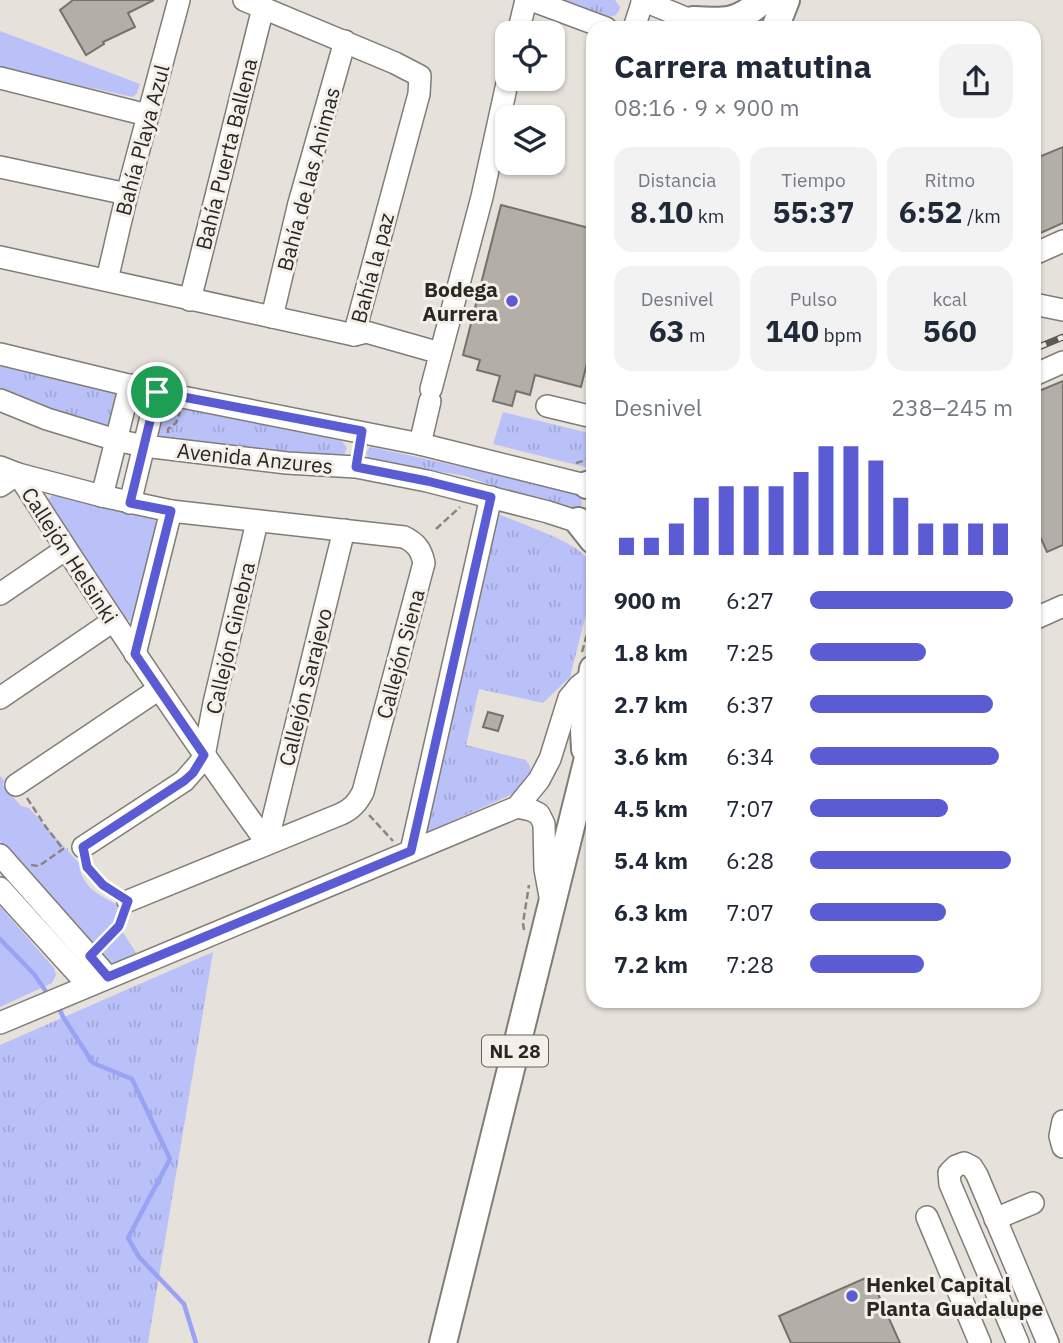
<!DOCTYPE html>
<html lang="es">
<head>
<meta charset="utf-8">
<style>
  body { margin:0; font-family:"IBM Plex Sans",sans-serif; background:#f2f2f3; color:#1f2937; height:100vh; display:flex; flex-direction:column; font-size:26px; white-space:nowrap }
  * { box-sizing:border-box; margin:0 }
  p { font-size:23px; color:#747a83 }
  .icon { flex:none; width:38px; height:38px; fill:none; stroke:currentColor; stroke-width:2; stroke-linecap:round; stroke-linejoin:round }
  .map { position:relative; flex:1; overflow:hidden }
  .side { position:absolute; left:586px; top:21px; width:455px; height:987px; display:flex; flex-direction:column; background:#fff; border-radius:21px; box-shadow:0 2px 5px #0004 }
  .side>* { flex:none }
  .buttons { position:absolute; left:495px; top:21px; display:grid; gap:14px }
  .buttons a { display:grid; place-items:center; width:70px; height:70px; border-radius:14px; background:#fff; box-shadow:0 2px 5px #0004; font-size:35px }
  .pin { position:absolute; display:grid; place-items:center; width:60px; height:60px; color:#fff; margin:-30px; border:4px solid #fff; border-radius:50%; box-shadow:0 2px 7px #0007 }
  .round { display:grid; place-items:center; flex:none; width:74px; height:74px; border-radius:21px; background:#f2f2f3 }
  .summary { display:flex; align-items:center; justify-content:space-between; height:119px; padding:0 28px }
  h1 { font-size:32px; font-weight:800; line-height:52px }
  .figures { display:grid; grid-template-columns:repeat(3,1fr); gap:10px; height:119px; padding:7px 28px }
  .figures div { display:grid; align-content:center; border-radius:18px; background:#f2f2f3; text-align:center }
  .figures b { font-size:30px; font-weight:800 }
  .figures small { font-size:19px; font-weight:400 }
  .figures p { font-size:19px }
  .chart { height:196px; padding:14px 28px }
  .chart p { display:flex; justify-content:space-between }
  .chart svg { width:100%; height:126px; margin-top:7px; stroke:#5b5bd3; stroke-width:6 }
  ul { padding:0 28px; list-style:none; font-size:23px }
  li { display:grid; grid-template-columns:112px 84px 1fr; align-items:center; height:52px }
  li i { height:18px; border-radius:9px; background:#5b5bd3 }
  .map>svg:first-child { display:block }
</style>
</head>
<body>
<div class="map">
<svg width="1063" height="1343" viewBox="0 0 1063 1343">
  <defs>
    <pattern id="grass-tufts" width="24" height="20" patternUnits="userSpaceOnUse" patternTransform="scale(1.75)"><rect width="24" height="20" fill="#bac1f9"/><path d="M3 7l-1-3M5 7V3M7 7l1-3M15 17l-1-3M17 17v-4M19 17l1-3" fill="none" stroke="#a0a6d5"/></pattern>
  </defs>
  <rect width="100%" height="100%" fill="#e6e1db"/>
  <g fill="url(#grass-tufts)">
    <path d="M558,0h57l5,7c-2,8 -5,9 -12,10z"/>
    <polygon points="0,364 118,391 113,424 108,425 99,424 43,407 0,391"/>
    <path d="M171,403l171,38 5,7 -3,7 -4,3 -174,-19 -5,-2 -4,-6c2,-11 2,-25 14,-28z"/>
    <polygon points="503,412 593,434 593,469 493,444"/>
    <polygon points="371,447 567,490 580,495 582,503 580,509 568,512 465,476 368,460 366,452"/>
    <path d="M498,514c21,9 72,26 86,41 7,8 9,22 9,32l-23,90 -27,26 -64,-14 -13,56 60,15 4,6 1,9 -14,17 -87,39h-6z"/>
    <polygon points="213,952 148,1343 0,1343 0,1045"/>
  </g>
  <g fill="#bac1f9">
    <polygon points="0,31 140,84 137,93 133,97 0,68"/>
    <polygon points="54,494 155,520 158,526 134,620 131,622 124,617 51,509 47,500"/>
    <path d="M0,776l4,4 -1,5 18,21 8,2 50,55c2,24 20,32 39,42l-2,17 21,32 -23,11 -9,-3 -105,-120z"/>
    <polygon points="0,906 54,968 56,975 52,983 0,1007"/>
  </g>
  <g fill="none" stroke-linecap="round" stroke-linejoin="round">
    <g stroke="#99a2f5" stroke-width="4.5">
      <polyline points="0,939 34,974 45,990"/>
      <polyline points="60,1010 63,1017 93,1063 132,1079 170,1159 128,1238 139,1257 184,1304 196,1343"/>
    </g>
  </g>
  <g fill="#b3aea8" stroke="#75716b" stroke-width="2">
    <polygon points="73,0 154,0 128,13 135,27 103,42 104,44 86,55 60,10"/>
    <polygon points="1063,147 1063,223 1034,236 1034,159"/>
    <polygon points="501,205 593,229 593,339 581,387 535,375 530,395 516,391 512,406 493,401 500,376 477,370 480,360 463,355"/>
    <polygon points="1063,381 1063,545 1047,552 1034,523 1034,393"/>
    <polygon points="488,712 503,716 498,731 483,727"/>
    <polygon points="870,1276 900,1343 791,1343 779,1316"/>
  </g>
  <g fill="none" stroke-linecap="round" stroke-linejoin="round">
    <g stroke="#807c76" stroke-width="24">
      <g id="minor">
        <polyline points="244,0 395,63 420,76 419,94 354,335"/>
        <polyline points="531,0 606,28"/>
        <polyline points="642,0 705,26"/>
        <polyline points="634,28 643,0"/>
        <polyline points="518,33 526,0"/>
        <polyline points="0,78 147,115"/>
        <polyline points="0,167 127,194"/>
        <polyline points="1034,254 1063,241"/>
        <polyline points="0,257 354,335 366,332 440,353"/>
        <polyline points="107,280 127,194 179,0"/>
        <polyline points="190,300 263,8"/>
        <polyline points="1034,304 1063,310"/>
        <polyline points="272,317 299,203 345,41"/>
        <polyline points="0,354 157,392 420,444 593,487"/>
        <polyline points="1034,375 1063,362"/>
        <polyline points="431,389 482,197 508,79"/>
        <polyline points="0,400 47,419 116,440 144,446 287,463 356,467 427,481 548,512 591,526"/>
        <polyline points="547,406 593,417"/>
        <polyline points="420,444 430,401"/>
        <path d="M0,467l18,7 84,22 69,15 233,26c12,6 17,12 20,26l-61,229c-6,11 -11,17 -22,22l-213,87"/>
        <path d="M0,486l18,-12c80,125 162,249 249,369"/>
        <polyline points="102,496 130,385"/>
        <polyline points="130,503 157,392"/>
        <polyline points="0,594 66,549"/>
        <polyline points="1034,619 1063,606"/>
        <polyline points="135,654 171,511"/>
        <polyline points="0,698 113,621"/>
        <polyline points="16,785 159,689"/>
        <polyline points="517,807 531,810 539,814 544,824 545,869 551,902"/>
        <polyline points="267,843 344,530"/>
        <polyline points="83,847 184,781 199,764 204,756 214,703 257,522"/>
        <polyline points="411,851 491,497"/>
        <polyline points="0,855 108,977"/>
        <polyline points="0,888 88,985"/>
        <polyline points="0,1023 517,807 539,780 550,759 569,698 579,686 592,676"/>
        <polyline points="1063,1121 1060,1136 1063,1147"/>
        <polyline points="927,1217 980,1343"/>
        <polyline points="995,1219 1033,1203"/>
        <polyline points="1018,1343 950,1184 949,1173 956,1166 964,1163 972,1167 977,1175 1048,1343"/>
      </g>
    </g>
    <g stroke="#807c76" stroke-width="30">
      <g id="major">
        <path d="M693,20c32,2 45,3 70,-20"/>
        <polyline points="775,28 786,0"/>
        <polyline points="587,485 593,483"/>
        <polyline points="578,521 593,540"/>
        <polyline points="585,749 584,730 593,669"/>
        <polyline points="443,1343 588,758 593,751"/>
      </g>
    </g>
    <g stroke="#898581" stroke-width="2.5" stroke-dasharray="7 3.5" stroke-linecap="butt">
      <polyline points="168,433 168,429 176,423 180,412"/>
      <polyline points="576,463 583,461 593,454"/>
      <polyline points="436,529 460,507"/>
      <polyline points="582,652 593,613"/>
      <polyline points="27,798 46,827 63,849"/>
      <polyline points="369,815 393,841"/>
      <path d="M86,863c5,12 17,22 29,30"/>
      <polyline points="31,865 39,866 63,849 68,849"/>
      <polyline points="524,930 523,923 529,885"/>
      <polyline points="102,944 119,926 122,916"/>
    </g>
    <use href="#minor" stroke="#fff" stroke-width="21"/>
    <use href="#major" stroke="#fff" stroke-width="26"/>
    <g stroke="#5b5955" stroke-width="7">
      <polyline id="rail" points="1034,349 1063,337"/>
    </g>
    <use href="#rail" stroke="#f4efe8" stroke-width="4.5" stroke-dasharray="13" stroke-linecap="butt"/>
  </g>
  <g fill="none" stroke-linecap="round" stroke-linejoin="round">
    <g stroke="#fff" stroke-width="14">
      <polygon id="route" points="157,392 362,431 356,467 427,481 491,497 411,851 108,977 90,956 119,926 128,901 103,885 87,867 83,847 184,781 193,773 204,755 135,654 171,511 130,503"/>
    </g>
    <use href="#route" stroke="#5b5bd3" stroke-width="9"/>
  </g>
  <g fill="#5b5bd3" stroke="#f4efe8" stroke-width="2.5">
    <circle cx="512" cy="301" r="7"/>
    <circle cx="852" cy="1296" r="7"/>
  </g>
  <g text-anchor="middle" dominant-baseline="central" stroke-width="6" stroke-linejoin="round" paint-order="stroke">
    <rect fill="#f4efe8" stroke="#66635f" stroke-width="2" x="482" y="1035.5" width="66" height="31" rx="5"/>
    <g font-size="19" font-weight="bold" fill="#292724">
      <text x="515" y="1051">NL 28</text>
    </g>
    <g font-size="21" fill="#292724" stroke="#f4efe8">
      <text transform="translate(142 140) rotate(-75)">Bahía Playa Azul</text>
      <text transform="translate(226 154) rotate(-76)">Bahía Puerta Ballena</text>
      <text transform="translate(308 179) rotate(-75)">Bahía de las Animas</text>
      <text transform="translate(372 268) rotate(-75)">Bahía la paz</text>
      <text transform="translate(255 458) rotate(6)">Avenida Anzures</text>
      <text transform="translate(70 555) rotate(57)">Callejón Helsinki</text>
      <text transform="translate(230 638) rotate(-77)">Callejón Ginebra</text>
      <text transform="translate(400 654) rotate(-75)">Callejón Siena</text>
      <text transform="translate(305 687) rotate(-76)">Callejón Sarajevo</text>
    </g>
    <g font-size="21" font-weight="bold" fill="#292724" stroke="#f4efe8" text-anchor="end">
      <text x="498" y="289">Bodega<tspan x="498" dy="24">Aurrera</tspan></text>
      <text x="866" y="1284" text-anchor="start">Henkel Capital<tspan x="866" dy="24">Planta Guadalupe</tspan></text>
    </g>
  </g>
</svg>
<div class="buttons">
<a><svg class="icon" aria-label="locate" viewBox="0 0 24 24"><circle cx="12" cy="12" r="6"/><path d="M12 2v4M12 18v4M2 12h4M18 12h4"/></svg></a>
<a><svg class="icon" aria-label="layers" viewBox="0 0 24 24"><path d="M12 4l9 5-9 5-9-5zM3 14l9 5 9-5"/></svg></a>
</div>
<div class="pin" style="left:157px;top:392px;background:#1e9e55"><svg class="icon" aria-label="arrive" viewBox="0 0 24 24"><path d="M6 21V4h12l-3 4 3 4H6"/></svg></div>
<section class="side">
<div class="summary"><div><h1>Carrera matutina</h1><p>08:16 · 9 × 900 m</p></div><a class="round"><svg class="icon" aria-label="share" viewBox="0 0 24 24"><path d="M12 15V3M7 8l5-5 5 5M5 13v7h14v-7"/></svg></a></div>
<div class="figures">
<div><p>Distancia</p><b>8.10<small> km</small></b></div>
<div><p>Tiempo</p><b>55:37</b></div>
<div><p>Ritmo</p><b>6:52<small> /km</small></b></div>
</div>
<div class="figures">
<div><p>Desnivel</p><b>63<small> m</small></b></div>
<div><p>Pulso</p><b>140<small> bpm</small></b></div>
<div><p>kcal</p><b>560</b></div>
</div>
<div class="chart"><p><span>Desnivel</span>238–245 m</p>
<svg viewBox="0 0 160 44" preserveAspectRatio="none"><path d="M5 44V38M15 44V38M25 44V33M35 44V24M45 44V20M55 44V20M65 44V20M75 44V15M85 44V6M95 44V6M105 44V11M115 44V24M125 44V33M135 44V33M145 44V33M155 44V33"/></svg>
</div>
<ul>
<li><b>900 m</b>6:27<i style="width:100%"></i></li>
<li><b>1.8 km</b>7:25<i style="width:57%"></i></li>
<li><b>2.7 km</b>6:37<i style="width:90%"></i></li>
<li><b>3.6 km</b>6:34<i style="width:93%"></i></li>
<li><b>4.5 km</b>7:07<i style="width:68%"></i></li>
<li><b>5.4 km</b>6:28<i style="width:99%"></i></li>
<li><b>6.3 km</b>7:07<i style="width:67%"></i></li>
<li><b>7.2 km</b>7:28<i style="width:56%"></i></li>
</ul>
</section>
</div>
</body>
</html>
